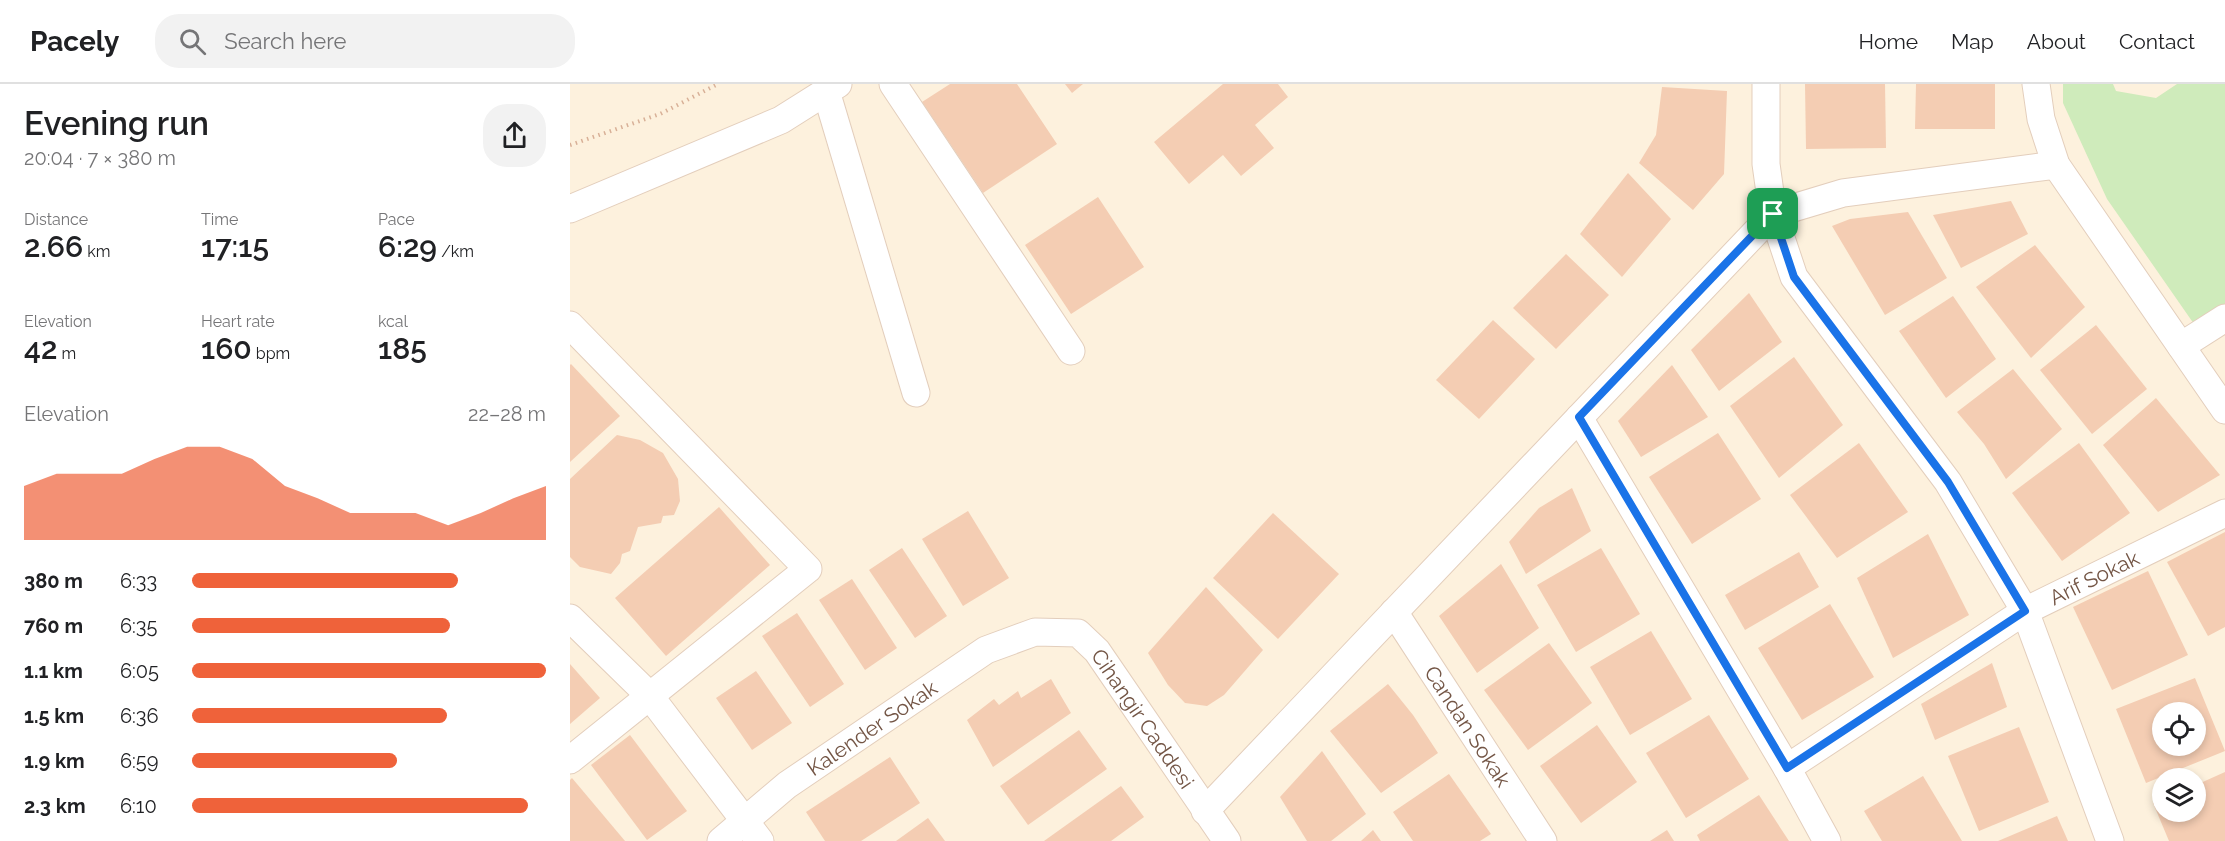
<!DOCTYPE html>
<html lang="en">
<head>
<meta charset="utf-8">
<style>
  body { margin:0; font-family:Raleway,sans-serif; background:#f2f2f2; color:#202124; height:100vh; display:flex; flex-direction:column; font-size:22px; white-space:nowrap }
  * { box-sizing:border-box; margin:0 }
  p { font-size:20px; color:#757577 }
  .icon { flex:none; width:33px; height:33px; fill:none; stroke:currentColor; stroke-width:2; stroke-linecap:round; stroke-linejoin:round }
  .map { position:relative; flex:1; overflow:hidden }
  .panel { display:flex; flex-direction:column; background:#fff; width:570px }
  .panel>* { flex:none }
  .fabs { position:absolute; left:1582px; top:618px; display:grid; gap:12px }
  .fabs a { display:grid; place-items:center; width:54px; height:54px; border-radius:50%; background:#fff; box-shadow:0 3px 9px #0003; font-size:30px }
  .pin { position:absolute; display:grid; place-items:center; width:51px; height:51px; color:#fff; margin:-26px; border-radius:12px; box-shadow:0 3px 9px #0006 }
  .round { display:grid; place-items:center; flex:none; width:63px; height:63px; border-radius:24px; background:#f2f2f2 }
  .head { display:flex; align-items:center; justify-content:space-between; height:102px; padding:0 24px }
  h1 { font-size:33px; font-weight:600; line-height:45px }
  .stats { display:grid; grid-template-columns:repeat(3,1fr); gap:9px; height:102px; padding:6px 24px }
  .stats div { display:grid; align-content:center }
  .stats b { font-size:30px; font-weight:600 }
  .stats small { font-size:16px; font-weight:400 }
  .stats p { font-size:16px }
  .chart { height:168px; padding:12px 24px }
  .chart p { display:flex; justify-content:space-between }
  .chart svg { width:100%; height:108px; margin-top:6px; fill:#ef623a; opacity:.7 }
  ul { padding:0 24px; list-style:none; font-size:20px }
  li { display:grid; grid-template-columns:96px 72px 1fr; align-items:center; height:45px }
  li i { height:15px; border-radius:8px; background:#ef623a }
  header { display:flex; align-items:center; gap:36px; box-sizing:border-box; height:84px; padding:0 30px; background:#fff; border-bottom:2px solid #e0e0e0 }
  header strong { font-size:28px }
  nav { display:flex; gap:33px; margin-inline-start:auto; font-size:21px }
  .search { width:420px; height:54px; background:#f2f2f2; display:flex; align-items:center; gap:15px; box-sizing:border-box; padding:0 21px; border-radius:24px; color:#757577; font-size:22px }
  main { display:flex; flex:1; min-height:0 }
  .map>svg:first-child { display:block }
</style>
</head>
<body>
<header>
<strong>Pacely</strong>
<div class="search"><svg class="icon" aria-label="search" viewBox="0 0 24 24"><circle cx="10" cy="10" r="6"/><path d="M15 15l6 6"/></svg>Search here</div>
<nav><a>Home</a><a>Map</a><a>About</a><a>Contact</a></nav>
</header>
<main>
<section class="panel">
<div class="head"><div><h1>Evening run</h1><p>20:04 · 7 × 380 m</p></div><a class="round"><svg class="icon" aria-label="share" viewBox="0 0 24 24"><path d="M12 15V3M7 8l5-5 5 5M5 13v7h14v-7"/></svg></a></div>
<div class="stats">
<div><p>Distance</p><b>2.66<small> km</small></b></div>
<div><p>Time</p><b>17:15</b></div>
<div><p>Pace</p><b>6:29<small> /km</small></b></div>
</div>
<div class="stats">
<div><p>Elevation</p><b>42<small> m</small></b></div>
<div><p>Heart rate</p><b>160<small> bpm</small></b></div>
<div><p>kcal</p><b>185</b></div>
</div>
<div class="chart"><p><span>Elevation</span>22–28 m</p>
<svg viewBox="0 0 160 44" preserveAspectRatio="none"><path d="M0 44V22L10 17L20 17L30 17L40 11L50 6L60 6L70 11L80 22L90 27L100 33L110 33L120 33L130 38L140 33L150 27L160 22V44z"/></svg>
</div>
<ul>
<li><b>380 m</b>6:33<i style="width:75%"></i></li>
<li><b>760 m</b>6:35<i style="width:73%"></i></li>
<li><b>1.1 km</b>6:05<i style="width:100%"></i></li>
<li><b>1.5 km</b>6:36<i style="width:72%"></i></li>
<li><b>1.9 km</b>6:59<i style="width:58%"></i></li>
<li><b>2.3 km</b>6:10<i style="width:95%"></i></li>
</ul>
</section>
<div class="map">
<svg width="1655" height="757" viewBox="0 0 1655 757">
  <rect width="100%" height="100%" fill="#fdf1dd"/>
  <polygon fill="#cfebbb" points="1493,0 1543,0 1546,7 1586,14 1607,0 1655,0 1655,221 1624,240 1537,115 1493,19"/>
  <g fill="#f4cdb3" fill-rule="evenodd">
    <polygon points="380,0 447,0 487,60 413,109 352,18"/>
    <polygon points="495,0 513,0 502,9"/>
    <polygon points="653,0 708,0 718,13 685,41 704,64 671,92 653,71 619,100 584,58"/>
    <polygon points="1235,0 1315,0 1316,64 1236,65"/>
    <polygon points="1346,0 1425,0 1425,45 1345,45"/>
    <polygon points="1092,3 1157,7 1154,90 1123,126 1069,79 1086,51"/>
    <polygon points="1058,89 1101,135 1052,193 1010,150"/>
    <polygon points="528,113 574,183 501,230 455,161"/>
    <polygon points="1441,117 1458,150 1391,184 1363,131"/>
    <polygon points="1338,128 1377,194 1315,231 1262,142 1280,135"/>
    <polygon points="1465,161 1515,223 1461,274 1406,203"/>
    <polygon points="996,170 1039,211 986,265 943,224"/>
    <polygon points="1179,209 1212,258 1149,307 1121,266"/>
    <polygon points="1383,212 1426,275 1376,314 1329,247"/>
    <polygon points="923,236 965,275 909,335 866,296"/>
    <polygon points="1526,241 1577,305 1522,350 1470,286"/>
    <polygon points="1224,273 1273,341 1209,394 1160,322"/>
    <polygon points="1,280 50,332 0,378 0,281"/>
    <polygon points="1102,281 1138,333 1071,373 1048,337"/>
    <polygon points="1443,285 1492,345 1436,395 1414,360 1387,328"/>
    <polygon points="1586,314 1650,391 1588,428 1533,361"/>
    <polygon points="1148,349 1191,415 1122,460 1079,393"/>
    <polygon points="47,351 70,356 93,369 108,395 110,417 104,431 93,432 91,439 68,443 60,467 52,470 50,479 41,490 10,483 0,473 0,395"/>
    <polygon points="1289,359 1338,428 1267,474 1220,411"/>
    <polygon points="1509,359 1560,429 1492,477 1442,409"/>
    <polygon points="1002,404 1021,447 956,490 939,458 969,424"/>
    <polygon points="149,423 200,481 96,572 45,514"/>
    <polygon points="398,427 439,494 393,522 352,455"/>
    <polygon points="703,429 769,490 708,555 643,494"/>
    <polygon points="1655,448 1655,543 1638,552 1597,478"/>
    <polygon points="1358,450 1399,531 1323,574 1287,494"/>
    <polygon points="332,464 377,532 345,554 299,486"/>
    <polygon points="1031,464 1070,530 1006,568 967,501"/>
    <polygon points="1229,468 1249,503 1175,546 1155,511"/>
    <polygon points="931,480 969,544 907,589 869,532"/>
    <polygon points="1578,487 1618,571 1542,606 1503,523"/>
    <polygon points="282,495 327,564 295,586 249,516"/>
    <polygon points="636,503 693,566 654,611 637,622 615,619 598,601 578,569"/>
    <polygon points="1260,520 1304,593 1232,636 1188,564"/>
    <polygon points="227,529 274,600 240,623 192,552"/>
    <polygon points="1081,547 1122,615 1060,651 1020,583"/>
    <polygon points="979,559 1022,619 958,666 914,606"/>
    <polygon points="1422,579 1437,623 1365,656 1351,620"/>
    <polygon points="0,580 30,614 0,640"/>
    <polygon points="186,587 222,639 182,666 146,614"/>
    <path d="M1625,594l30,73 -79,32 -30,-74zM1593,628h33v34h-33z"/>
    <polygon points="481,595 501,629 423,683 397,636 424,615 429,621 448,607 451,614"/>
    <polygon points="818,600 843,631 868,669 811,709 760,647"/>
    <polygon points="1139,631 1179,695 1116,734 1076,669"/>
    <polygon points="1027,641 1067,698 1011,739 970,682"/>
    <polygon points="1449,643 1479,718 1409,747 1378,672"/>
    <polygon points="509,646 537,685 458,741 430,702"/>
    <polygon points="60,651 117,727 77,756 21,681"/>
    <polygon points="752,667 796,730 761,757 737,757 710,713"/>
    <polygon points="320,673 350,719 291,757 255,757 236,728"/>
    <polygon points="1655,688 1655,757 1599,757 1583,719 1593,715 1593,728 1626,728 1626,701"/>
    <polygon points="879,690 921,750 910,757 843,757 823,728"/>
    <polygon points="1353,692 1392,757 1312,757 1294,727"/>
    <polygon points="2,694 55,757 0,757 0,696"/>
    <polygon points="551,702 574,733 541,757 474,757"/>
    <polygon points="1189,711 1219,757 1130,757 1127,751"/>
    <polygon points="1487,732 1498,757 1428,757"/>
    <polygon points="358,734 375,757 326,757"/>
    <polygon points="803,746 811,757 791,757"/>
    <polygon points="1097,746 1104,757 1080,757"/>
  </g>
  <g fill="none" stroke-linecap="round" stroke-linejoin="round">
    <g stroke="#e3cebc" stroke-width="29">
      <g id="minor">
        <polyline points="323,0 501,267"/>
        <polyline points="1196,0 1196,80 1203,130 1224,193 1378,398 1455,527 1540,757"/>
        <polyline points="1466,0 1471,35 1486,81 1655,326"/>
        <polyline points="256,7 346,309"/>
        <polyline points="0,125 211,36 268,0"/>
        <polyline points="0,241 238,485 0,676"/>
        <polyline points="1611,262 1655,234"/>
        <polyline points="1009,334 1217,684 1257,757"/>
        <path id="s1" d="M824,528l149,229"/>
        <polyline points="0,534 79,611 190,757"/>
        <path id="s2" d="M1217,684l238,-157 200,-98"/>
        <polyline points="635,727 1203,130 1273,109 1486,81"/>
        <path id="s3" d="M151,757l66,-56 199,-135 49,-18 43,1 19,18 130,190"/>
      </g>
    </g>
    <polyline stroke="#d8b097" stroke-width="4" stroke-dasharray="1.5 4.5" stroke-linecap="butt" points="0,61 90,30 148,0"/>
    <use href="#minor" stroke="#fff" stroke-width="27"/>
  </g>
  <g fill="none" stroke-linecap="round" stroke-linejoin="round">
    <g stroke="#fff" stroke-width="12">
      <polygon id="route" points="1203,130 1224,193 1378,398 1455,527 1217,684 1009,333"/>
    </g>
    <use href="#route" stroke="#1a73e8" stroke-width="8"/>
  </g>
  <g text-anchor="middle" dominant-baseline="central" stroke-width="4.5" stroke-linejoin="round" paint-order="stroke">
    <g font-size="21" fill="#735545" stroke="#fff4e4">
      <text stroke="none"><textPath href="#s2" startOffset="362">Arif Sokak</textPath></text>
      <text stroke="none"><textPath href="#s3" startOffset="530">Cihangir Caddesi</textPath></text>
      <text stroke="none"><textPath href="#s3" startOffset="189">Kalender Sokak</textPath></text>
      <text stroke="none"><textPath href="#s1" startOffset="136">Candan Sokak</textPath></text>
    </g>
  </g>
</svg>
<div class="fabs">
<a><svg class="icon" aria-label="locate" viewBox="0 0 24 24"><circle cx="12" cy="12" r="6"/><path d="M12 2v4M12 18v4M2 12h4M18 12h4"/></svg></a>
<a><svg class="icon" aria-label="layers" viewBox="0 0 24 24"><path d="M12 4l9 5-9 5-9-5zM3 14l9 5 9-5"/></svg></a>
</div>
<div class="pin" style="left:1203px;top:130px;background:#1e9e55"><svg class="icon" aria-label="arrive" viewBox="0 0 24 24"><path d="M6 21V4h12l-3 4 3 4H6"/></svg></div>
</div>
</main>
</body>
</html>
